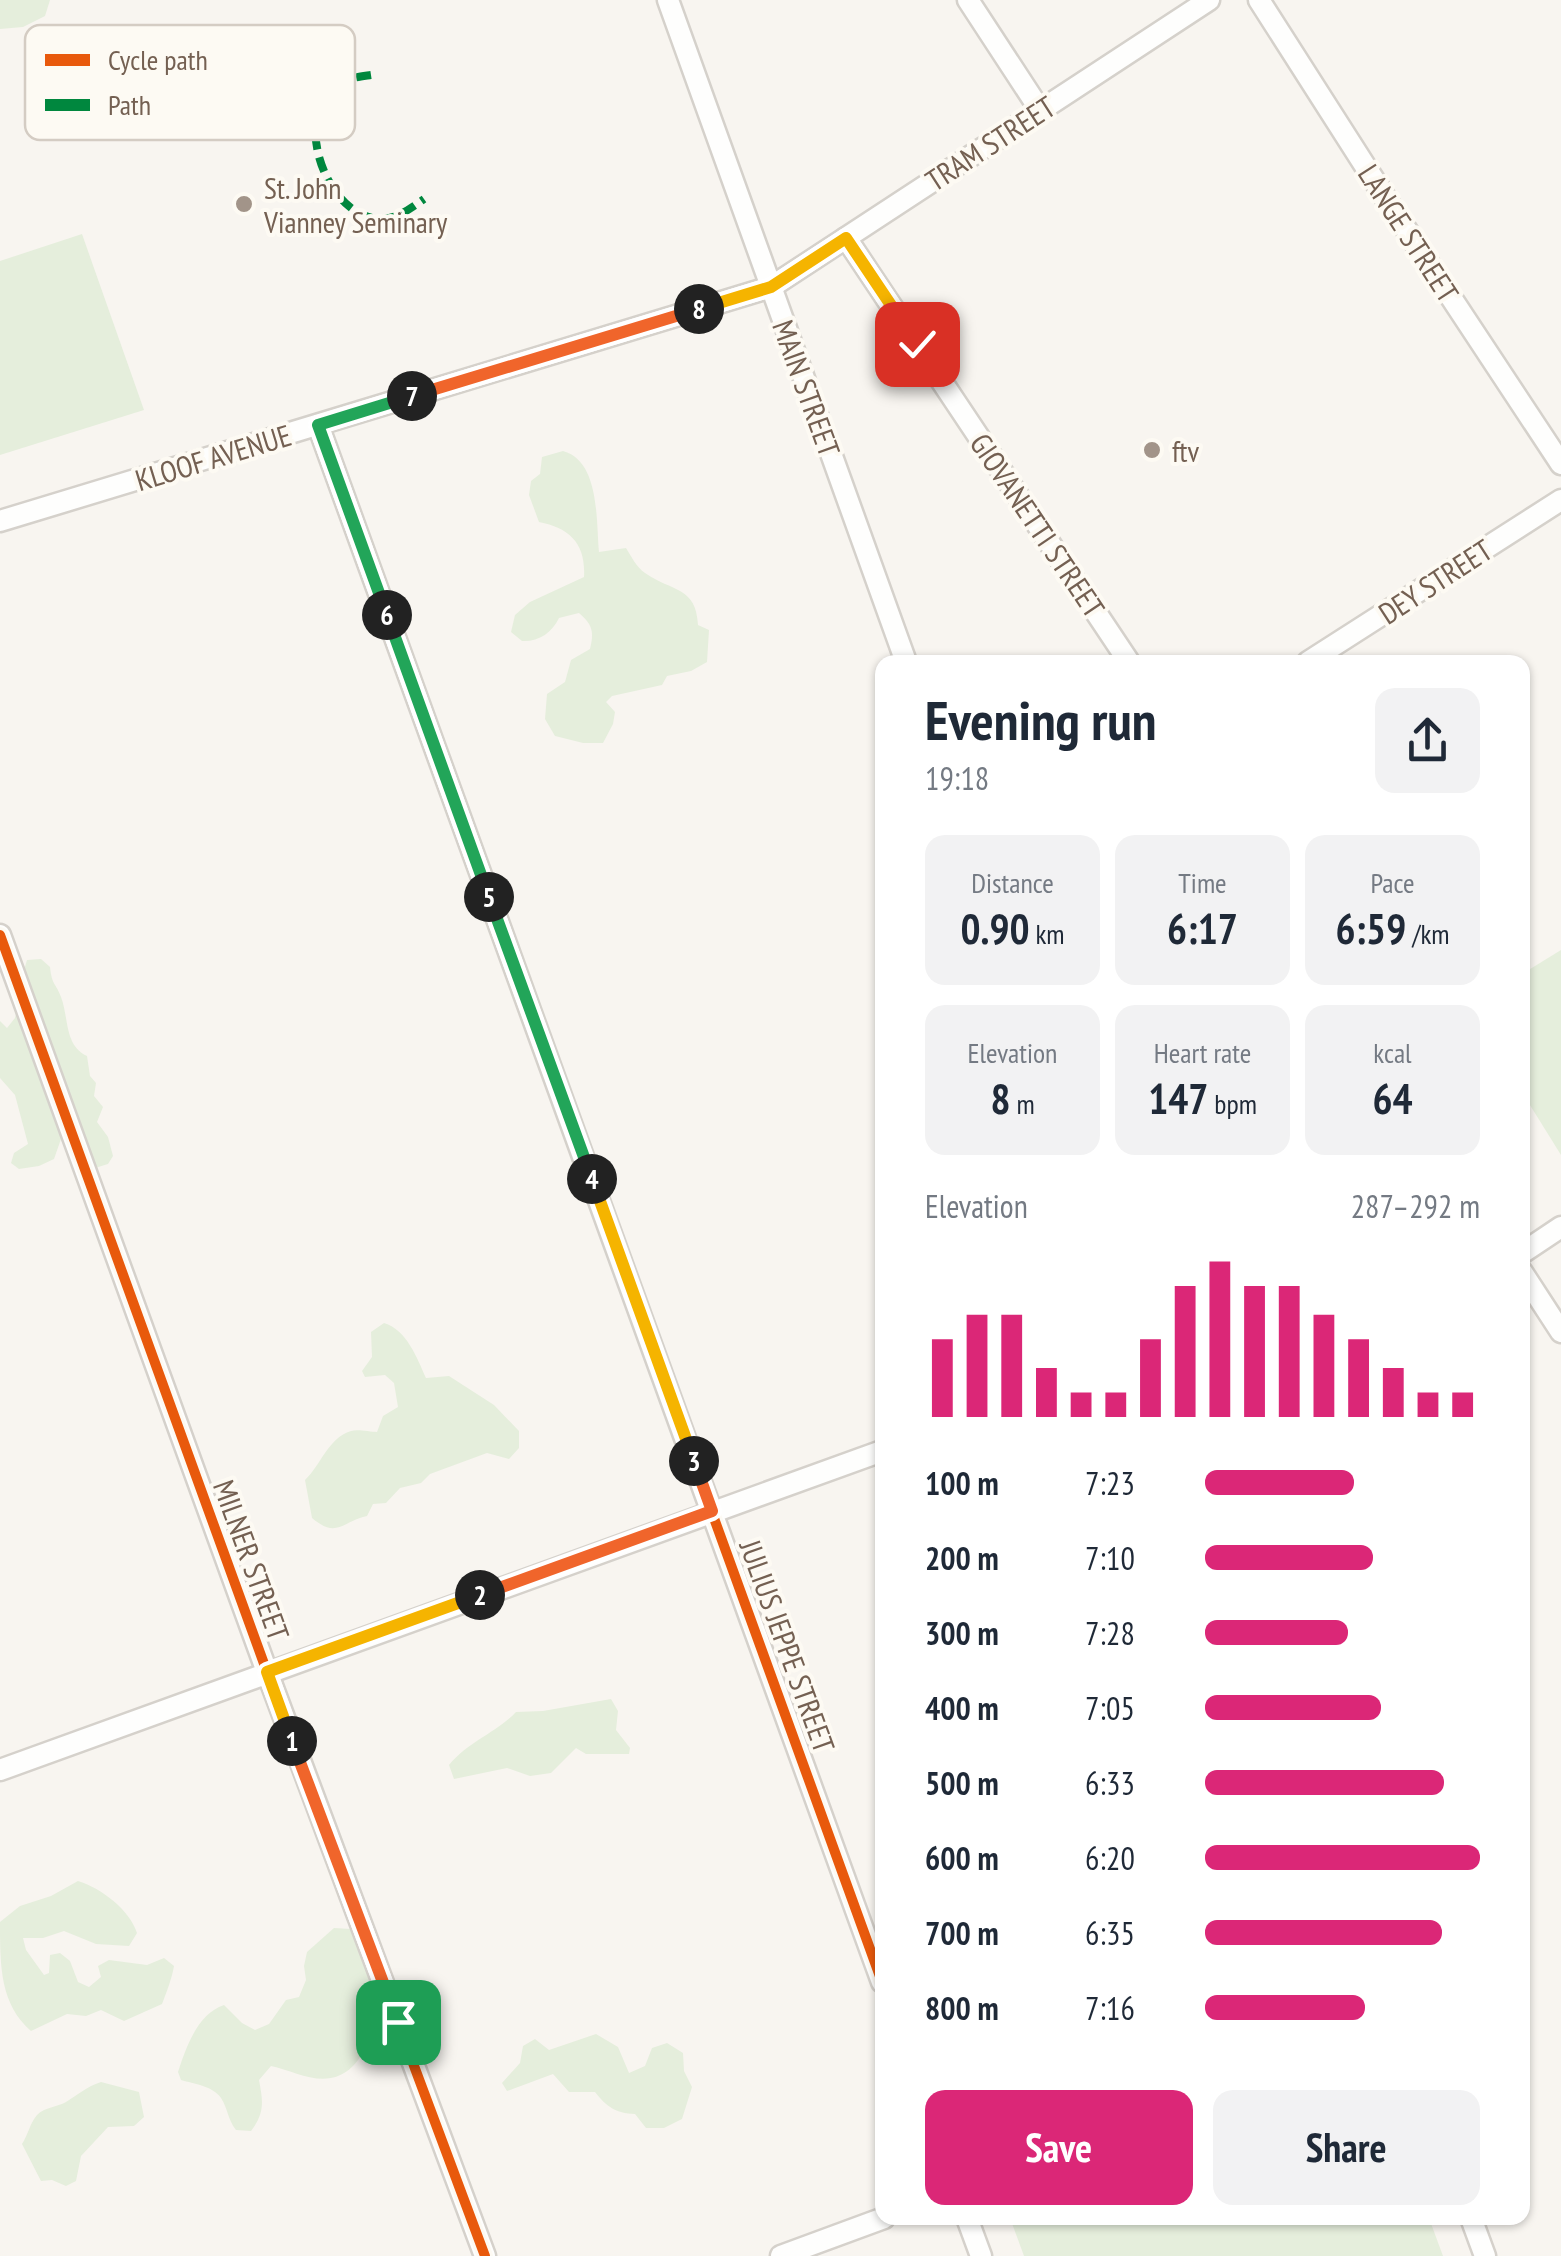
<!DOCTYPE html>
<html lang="en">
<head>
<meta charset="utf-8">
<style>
  body { margin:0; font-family:"PT Sans Narrow",sans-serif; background:#f2f2f3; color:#1f2937; height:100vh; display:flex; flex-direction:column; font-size:38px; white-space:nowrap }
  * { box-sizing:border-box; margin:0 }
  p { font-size:32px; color:#747a83 }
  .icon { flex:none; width:55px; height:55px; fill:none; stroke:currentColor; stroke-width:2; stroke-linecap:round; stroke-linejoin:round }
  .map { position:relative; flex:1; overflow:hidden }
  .side { position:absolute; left:875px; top:655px; width:655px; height:1570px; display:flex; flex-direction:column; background:#fff; border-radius:20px; box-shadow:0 2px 8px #0004 }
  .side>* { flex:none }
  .pin { position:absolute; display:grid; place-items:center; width:85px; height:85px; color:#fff; margin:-42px; border-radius:20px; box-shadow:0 5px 15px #0006 }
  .km { position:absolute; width:50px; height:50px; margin:-25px; border-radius:50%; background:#222; color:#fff; font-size:28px; line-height:50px; text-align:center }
  .round { display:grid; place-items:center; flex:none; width:105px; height:105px; border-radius:20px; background:#f2f2f3 }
  .overview { display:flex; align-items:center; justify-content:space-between; height:170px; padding:0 50px }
  h1 { font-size:55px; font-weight:700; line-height:75px }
  .stats { display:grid; grid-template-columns:repeat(3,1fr); gap:15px; height:170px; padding:10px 50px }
  .stats div { display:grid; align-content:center; border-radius:20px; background:#f2f2f3; text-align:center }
  .stats b { font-size:42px; font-weight:700 }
  .stats small { font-size:28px; font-weight:400 }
  .stats p { font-size:28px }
  .chart { height:280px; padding:20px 50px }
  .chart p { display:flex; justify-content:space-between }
  .chart svg { width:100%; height:180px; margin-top:10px; stroke:#db2777; stroke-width:6 }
  .primary-button { display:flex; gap:20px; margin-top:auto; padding:20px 50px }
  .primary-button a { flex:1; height:115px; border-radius:20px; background:#db2777; color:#fff; font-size:40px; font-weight:700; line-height:115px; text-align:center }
  .primary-button a+a { background:#f2f2f3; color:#1f2937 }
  ul { padding:0 50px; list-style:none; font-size:32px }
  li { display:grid; grid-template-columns:160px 120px 1fr; align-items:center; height:75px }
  li i { height:25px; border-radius:12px; background:#db2777 }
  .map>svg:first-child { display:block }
</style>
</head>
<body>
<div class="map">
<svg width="1561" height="2256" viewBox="0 0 1561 2256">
  <rect width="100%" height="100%" fill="#f8f5f0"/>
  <g fill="#e5eedc">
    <polygon points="0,0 50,0 45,16 23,27 0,29"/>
    <polygon points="82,234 144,410 0,455 0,261"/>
    <path d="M563,451c37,10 33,70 36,101l27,-4c5,8 11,20 19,25 27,19 51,13 53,52l11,5 -2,32 -16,9 -24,5 -5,9 -50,11 -6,6 9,10 -2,12 -10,19h-20l-28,-7 -10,-17 2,-25 18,-12 6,-22 19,-11c4,-17 3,-24 -11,-36l-20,5c-7,15 -21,24 -37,23l-11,-9 4,-17 15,-13 54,-25c2,-33 -14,-49 -45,-55l-10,-27 2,-14 9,-7 2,-17z"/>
    <polygon points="1561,950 1561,1155 1523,1094 1522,974"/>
    <path d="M41,959l9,8c2,19 6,16 11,30 8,21 3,48 26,59l3,20 6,7 -2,13 9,11 -6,15 11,15 5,19 -5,8 -13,4 -6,-7 -36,-58 8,36 -7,20 -15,7 -20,3 -8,-6 3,-10 14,-9 -13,-49 -15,-17v-57l7,7 8,-10 2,-9 11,-7 -4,-32 3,-10z"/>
    <path d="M384,1323c23,7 33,35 42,55l23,-2 45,29 25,26v17l-10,11 -22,-6 -57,21 -9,9 -21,5 -14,15 -13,1 -6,12c-26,6 -30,23 -55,2l-7,-38c16,-15 23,-42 46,-49 7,-2 19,1 26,1l6,-16 15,-9 -4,-24 -9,-8 -20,2 -3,-6 10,-14 -1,-25z"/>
    <path d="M611,1699l7,12 -2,19 14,18 -1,6h-43l-10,-6 -25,25 -21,3 -23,-8 -53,11 -5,-14c20,-24 47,-32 67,-53l27,-1z"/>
    <path d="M78,1881c23,7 52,29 59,52l-8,13 -33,-2 -32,-13 -21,7h-20l3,12 18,25 5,-2 1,-18 10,-2 10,8 8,21 11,5 12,-10 -3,-11 11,-6 38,5 17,-7 10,8c-2,12 -7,25 -12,38l-38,17 -23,-11 -15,6 -19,-2 -36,17c-31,-27 -31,-65 -31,-109l20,-16 31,-10z"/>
    <path d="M334,1928l17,1c8,10 7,17 12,27 20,41 27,60 -2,100 -8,11 -15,19 -30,22 -19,4 -41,-8 -60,-12l-12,14c4,21 6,33 -8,51l-15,-1c-8,-10 -8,-21 -15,-32 -8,-12 -27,-14 -40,-18l-3,-8c8,-24 19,-58 46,-67l18,18 13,7 14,-6 17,-24 13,-3 7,-17 -2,-14 3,-14z"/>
    <path d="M596,2034l22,13 11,26 16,-7 7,-18 15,-5 16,10 1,18 8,16 -10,32 -18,9h-18l-11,-14c-20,-1 -28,-7 -40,-22h-26l-16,-18 -46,17 -5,-8 18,-20 3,-17 12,-7 14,11z"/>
    <path d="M101,2082l38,10 5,25 -10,9 -26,1 -27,29 -5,25 -10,5 -14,-6 -11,1 -19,-37c6,-9 8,-21 15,-29 8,-8 20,-8 29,-13 13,-8 20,-15 35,-20z"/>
    <polygon points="1010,2218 1429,2218 1443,2256 1024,2256"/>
  </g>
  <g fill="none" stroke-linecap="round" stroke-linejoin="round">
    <g stroke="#d5d1cb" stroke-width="25">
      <g id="minor">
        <polyline points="668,0 906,662"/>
        <polyline points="968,0 1040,110"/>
        <polyline points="1259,0 1390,205 1561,464"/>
        <polyline points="846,238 1129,662"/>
        <polyline points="318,425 882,1982"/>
        <polyline points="0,521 771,287 1209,0"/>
        <polyline points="1308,662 1561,500"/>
        <polyline points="0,935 267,1672 485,2256"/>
        <polyline points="1522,1253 1561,1227"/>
        <polyline points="1522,1272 1561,1332"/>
        <polyline points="0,1770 882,1451"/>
        <polyline points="967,2218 981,2256"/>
        <polyline points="1471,2218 1485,2256"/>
        <polyline points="781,2256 884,2218"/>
      </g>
    </g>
    <use href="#minor" stroke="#fefefd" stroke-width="20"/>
    <path stroke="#00873e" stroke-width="8" stroke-dasharray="15 8" stroke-linecap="butt" d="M371,75c-13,2 -25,3 -36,12 -44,32 -7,133 47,132 17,-1 29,-11 42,-20"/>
    <g stroke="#fdfaf3" stroke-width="16">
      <g id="cycleway">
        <polyline points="318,425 882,1982"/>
        <polyline points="0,935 267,1672 485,2256"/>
      </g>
    </g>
    <use href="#cycleway" stroke="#e8590c" stroke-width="10"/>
  </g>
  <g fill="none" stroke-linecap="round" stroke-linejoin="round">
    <g stroke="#fff" stroke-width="20">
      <polyline id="split-1" points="292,1741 398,2022"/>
    </g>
    <g stroke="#fff" stroke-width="20">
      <polyline id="split-2" points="292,1741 267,1672 480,1595"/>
    </g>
    <g stroke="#fff" stroke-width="20">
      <polyline id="split-3" points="480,1595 712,1511 694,1461"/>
    </g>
    <g stroke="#fff" stroke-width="20">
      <polyline id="split-4" points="592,1179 694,1461"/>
    </g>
    <g stroke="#fff" stroke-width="20">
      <polyline id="split-5" points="489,897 592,1179"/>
    </g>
    <g stroke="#fff" stroke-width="20">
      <polyline id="split-6" points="387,615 489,897"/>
    </g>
    <g stroke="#fff" stroke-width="20">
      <polyline id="split-7" points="387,615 318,425 412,396"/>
    </g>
    <g stroke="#fff" stroke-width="20">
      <polyline id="split-8" points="412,396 699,309"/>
    </g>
    <g stroke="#fff" stroke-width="20">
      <polyline id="split-9" points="699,309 771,287 846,238 917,344"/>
    </g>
    <use href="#split-1" stroke="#f0652b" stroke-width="12"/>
    <use href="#split-2" stroke="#f5b400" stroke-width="12"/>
    <use href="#split-3" stroke="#f0652b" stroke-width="12"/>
    <use href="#split-4" stroke="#f5b400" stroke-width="12"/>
    <use href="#split-5" stroke="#22a559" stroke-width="12"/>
    <use href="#split-6" stroke="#22a559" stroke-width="12"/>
    <use href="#split-7" stroke="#22a559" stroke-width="12"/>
    <use href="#split-8" stroke="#f0652b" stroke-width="12"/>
    <use href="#split-9" stroke="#f5b400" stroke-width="12"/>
  </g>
  <g fill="#a29489" stroke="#fdfaf3" stroke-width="4">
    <circle cx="244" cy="204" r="10"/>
    <circle cx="1152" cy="450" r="10"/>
  </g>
  <g text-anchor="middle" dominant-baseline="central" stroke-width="8" stroke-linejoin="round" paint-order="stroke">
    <g font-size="30" fill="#746052" stroke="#fdfaf3">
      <text transform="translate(990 143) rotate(-33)">TRAM STREET</text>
      <text transform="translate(1409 233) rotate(57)">LANGE STREET</text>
      <text transform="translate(807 388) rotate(70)">MAIN STREET</text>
      <text transform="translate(213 457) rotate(-17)">KLOOF AVENUE</text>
      <text transform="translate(1038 525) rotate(56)">GIOVANETTI STREET</text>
      <text transform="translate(1435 581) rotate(-33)">DEY STREET</text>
      <text transform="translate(252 1560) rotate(70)">MILNER STREET</text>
      <text transform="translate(788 1646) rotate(70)">JULIUS JEPPE STREET</text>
    </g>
    <g font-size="30" fill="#746052" stroke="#fdfaf3" text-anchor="start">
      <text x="264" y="187">St. John<tspan x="264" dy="34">Vianney Seminary</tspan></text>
      <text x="1172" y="450">ftv</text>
    </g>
  </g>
  <rect x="25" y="25" width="330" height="115" rx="15" fill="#fdfaf3" stroke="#d4ccc3" stroke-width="2.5"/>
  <rect x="45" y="54" width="45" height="12" fill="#e8590c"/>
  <rect x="45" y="99" width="45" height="12" fill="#00873e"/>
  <g font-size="28" fill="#746052">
    <text x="108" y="70">Cycle path</text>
    <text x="108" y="115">Path</text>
  </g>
</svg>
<div class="pin" style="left:398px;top:2022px;background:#1e9e55"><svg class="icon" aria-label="arrive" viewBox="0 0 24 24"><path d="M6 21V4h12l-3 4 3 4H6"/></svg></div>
<div class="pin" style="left:917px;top:344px;background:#d93025"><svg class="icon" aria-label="check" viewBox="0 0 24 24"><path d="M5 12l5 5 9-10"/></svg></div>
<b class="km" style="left:292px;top:1741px">1</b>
<b class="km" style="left:480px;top:1595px">2</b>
<b class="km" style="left:694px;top:1461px">3</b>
<b class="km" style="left:592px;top:1179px">4</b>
<b class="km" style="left:489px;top:897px">5</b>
<b class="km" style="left:387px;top:615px">6</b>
<b class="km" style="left:412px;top:396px">7</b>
<b class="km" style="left:699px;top:309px">8</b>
<section class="side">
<div class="overview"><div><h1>Evening run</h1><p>19:18</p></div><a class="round"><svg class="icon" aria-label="share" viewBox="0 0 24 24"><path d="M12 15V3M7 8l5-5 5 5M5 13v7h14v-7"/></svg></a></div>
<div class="stats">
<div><p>Distance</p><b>0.90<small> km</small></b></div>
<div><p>Time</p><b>6:17</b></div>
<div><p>Pace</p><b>6:59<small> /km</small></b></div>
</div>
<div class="stats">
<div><p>Elevation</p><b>8<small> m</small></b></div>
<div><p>Heart rate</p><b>147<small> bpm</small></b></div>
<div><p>kcal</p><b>64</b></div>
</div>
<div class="chart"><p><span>Elevation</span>287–292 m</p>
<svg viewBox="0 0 160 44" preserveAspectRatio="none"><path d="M5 44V25M15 44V19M25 44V19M35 44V32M45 44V38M55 44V38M65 44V25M75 44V12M85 44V6M95 44V12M105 44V12M115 44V19M125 44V25M135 44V32M145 44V38M155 44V38"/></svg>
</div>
<ul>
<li><b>100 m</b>7:23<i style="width:54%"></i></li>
<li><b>200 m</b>7:10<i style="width:61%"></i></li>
<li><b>300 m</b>7:28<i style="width:52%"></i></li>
<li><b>400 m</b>7:05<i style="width:64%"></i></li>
<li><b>500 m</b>6:33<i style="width:87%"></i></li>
<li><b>600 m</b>6:20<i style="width:100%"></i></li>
<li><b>700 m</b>6:35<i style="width:86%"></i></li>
<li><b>800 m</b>7:16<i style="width:58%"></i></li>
</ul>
<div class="primary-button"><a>Save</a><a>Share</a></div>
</section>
</div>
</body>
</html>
